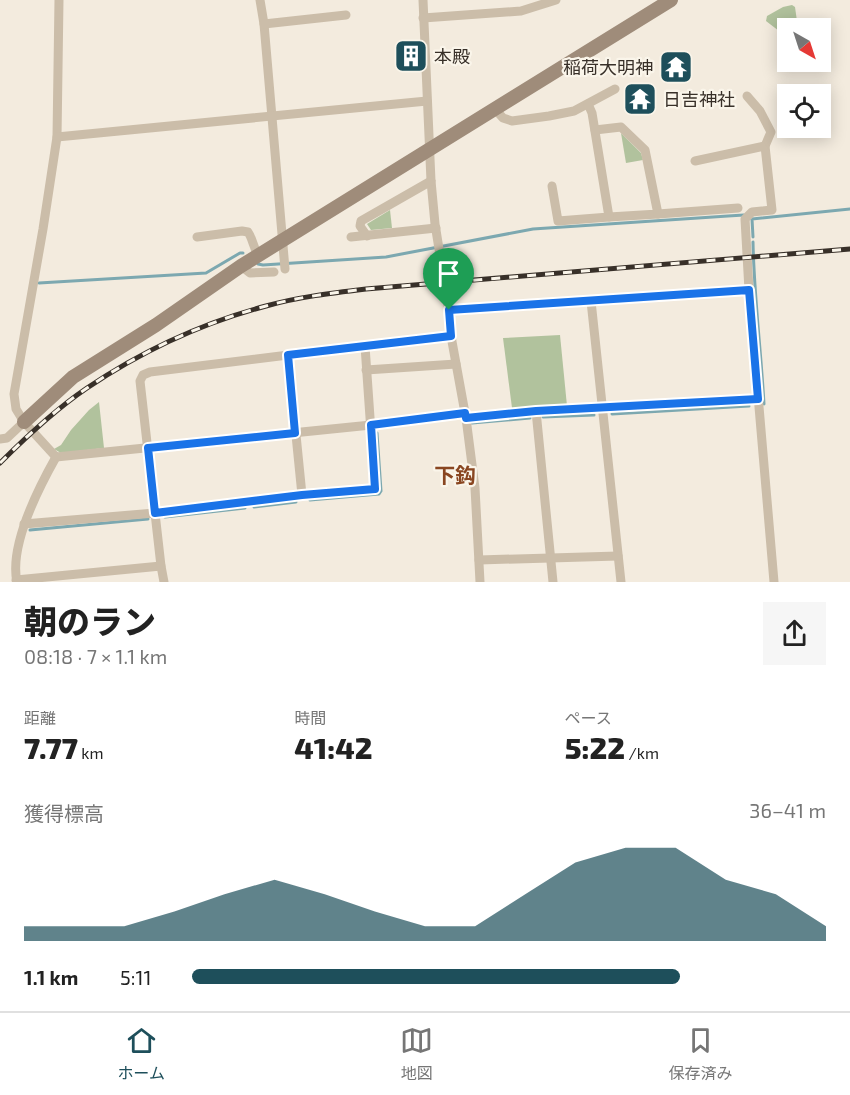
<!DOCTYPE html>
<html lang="ja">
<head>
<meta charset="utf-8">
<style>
  body { margin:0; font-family:"Exo 2","Noto Sans JP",sans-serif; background:#f6f6f6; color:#222; height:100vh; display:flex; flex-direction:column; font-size:22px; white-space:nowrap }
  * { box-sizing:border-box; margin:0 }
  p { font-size:20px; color:#767676 }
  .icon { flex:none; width:33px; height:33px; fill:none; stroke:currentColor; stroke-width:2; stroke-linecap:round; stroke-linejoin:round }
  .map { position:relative; height:582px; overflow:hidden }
  .sheet { display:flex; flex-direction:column; background:#fff; flex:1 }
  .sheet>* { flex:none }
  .needle { width:39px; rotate:141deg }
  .tools { position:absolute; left:777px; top:18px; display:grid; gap:12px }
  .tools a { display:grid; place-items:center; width:54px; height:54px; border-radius:0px; background:#fff; box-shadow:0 3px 15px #0003; font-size:30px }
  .pin { position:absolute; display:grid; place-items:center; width:51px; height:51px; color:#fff; margin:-62px -26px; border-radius:50% 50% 50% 0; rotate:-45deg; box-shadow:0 0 6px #0007 }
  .pin .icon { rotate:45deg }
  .round { display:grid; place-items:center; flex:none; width:63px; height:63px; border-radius:0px; background:#f6f6f6 }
  .summary { display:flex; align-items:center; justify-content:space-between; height:102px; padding:0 24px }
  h1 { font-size:33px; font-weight:800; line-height:45px }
  .figures { display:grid; grid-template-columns:repeat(3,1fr); gap:9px; height:102px; padding:6px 24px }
  .figures div { display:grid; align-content:center }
  .figures b { font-size:30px; font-weight:800 }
  .figures small { font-size:16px; font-weight:400 }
  .figures p { font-size:16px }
  .chart { height:168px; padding:12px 24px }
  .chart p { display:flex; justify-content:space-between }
  .chart svg { width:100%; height:108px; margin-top:6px; fill:#1e4f5b; opacity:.7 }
  ul { padding:0 24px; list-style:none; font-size:20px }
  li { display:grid; grid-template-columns:96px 72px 1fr; align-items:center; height:45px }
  li i { height:15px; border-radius:8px; background:#1e4f5b }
  .dock { display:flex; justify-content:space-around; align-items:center; height:84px; border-top:2px solid #e0e0e0; background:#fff; font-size:16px; color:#767676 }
  .dock a { display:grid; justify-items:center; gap:3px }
  .dock .active { color:#1e4f5b }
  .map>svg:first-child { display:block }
</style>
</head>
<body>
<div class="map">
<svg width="850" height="582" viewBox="0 0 850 582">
  <rect width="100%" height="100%" fill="#f3ebde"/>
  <g fill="#b1c29d">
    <polygon points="792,5 795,7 798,28 788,28 787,33 779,31 766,21 767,16 783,7"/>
    <polygon points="621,133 641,153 643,160 626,163"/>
    <polygon points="390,210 392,228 371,230 367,224"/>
    <polygon points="560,335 567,406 512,408 503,338"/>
    <polygon points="99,402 104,448 61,453 54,449 61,445 71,430 89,410"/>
  </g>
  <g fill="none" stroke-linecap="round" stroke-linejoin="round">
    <g stroke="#7ca8b0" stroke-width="3">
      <polyline points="753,237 752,219 850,209"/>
      <path d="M753,242c1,54 8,108 11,162"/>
      <polyline points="258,264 263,265 386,257 533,229 728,216 744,215 752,219"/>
      <polyline points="39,283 206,273 240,253 243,253"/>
      <polyline points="612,414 749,406"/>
      <polyline points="543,417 594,415"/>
      <polyline points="472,423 530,418"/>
      <polyline points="310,500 379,494 381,491 377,433"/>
      <polyline points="254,507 296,502"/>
      <polyline points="165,517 245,508"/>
      <polyline points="30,530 148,519"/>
    </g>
    <g stroke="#cbbda9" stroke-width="9">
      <polyline points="59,0 57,137 43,229 14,394 16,409 24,422 56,457 371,425 465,413 466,418 536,411 758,398"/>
      <polyline points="260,0 264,24 285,269"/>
      <polyline points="423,0 431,181 435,224 449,311 451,336 465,413"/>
      <polyline points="423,18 521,11 556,0"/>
      <polyline points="264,24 346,15"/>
      <polyline points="747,96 760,111 771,132 765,146"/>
      <polyline points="495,109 503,118 512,121 549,116 574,111 615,89"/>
      <polyline points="595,130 621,127 645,150 658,214 609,217"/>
      <polyline points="57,137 427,101"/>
      <polyline points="695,161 765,146 772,210 752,212 745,219 749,290 774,582"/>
      <polyline points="552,186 558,221 609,217 592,113 588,104"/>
      <polyline points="658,214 738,208"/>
      <polyline points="367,236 360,226 361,221 431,181"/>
      <path d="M197,237l45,-6 6,1c5,7 5,16 11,24"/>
      <polyline points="351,237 436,228"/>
      <polyline points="241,266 250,273 274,272"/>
      <polyline points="591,301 621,582"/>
      <polyline points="449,311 749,290"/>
      <polyline points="288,355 302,495"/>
      <polyline points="366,370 456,364"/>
      <polyline points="536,411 553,582"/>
      <polyline points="466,418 475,488 480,582"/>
      <polyline points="0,439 7,438 24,422"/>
      <polyline points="24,524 155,513 302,495 375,489 365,346"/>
      <polyline points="479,560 618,556"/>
      <polyline points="16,580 161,566"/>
      <path d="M17,582c-8,-37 21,-93 39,-125"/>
      <polyline points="164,582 161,566 140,381 143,375 150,372 369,345 451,336"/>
    </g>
    <polyline stroke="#9f8c7a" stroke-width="14" points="24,422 73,377 156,325 241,266 671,0"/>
    <g stroke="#383029" stroke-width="5">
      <path id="rail" d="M0,463c27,-27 56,-54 87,-75 55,-37 115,-65 179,-82 32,-9 66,-13 100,-17l484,-40"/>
    </g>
    <use href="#rail" stroke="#faf5ea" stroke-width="3" stroke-dasharray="9" stroke-linecap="butt"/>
  </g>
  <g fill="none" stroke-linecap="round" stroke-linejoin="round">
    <g stroke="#fff" stroke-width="12">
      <polygon id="route" points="749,290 758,399 536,411 466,418 465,413 371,425 375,489 302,495 155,513 148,448 295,433 288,355 451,336 449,310"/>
    </g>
    <use href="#route" stroke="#1a73e8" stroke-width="8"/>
  </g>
  <defs>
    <g id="building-square" transform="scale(1.725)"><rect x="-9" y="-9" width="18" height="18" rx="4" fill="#1e4f5b" stroke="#faf5ea"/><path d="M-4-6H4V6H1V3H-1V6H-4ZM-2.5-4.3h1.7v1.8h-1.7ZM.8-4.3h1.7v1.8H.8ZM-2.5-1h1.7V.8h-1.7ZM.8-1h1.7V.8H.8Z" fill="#fff"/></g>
    <g id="temple-square" transform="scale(1.725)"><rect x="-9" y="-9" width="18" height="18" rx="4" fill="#1e4f5b" stroke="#faf5ea"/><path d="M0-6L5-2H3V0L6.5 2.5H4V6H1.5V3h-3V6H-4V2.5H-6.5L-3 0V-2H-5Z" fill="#fff"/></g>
  </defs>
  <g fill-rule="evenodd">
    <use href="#building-square" x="411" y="56"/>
    <use href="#temple-square" x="676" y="67"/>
    <use href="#temple-square" x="640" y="99"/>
  </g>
  <g text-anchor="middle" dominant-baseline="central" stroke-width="4.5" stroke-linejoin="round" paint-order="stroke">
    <g font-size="18" fill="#383029" stroke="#faf5ea" text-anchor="start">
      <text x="434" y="56">本殿</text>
      <text x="653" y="67" text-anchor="end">稲荷大明神</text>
      <text x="663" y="99">日吉神社</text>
    </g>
    <g font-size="21" font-weight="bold" fill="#894621" stroke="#faf5ea">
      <text x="455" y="474">下鈎</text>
    </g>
  </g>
</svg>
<div class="tools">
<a><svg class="needle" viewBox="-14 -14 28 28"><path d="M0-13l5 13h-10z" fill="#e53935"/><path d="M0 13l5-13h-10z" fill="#767676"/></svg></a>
<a><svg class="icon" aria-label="locate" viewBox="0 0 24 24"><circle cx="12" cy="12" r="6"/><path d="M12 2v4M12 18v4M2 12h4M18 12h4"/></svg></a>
</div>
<div class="pin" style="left:449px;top:310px;background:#1e9e55"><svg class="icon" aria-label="arrive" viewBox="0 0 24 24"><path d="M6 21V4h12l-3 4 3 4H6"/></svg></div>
</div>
<section class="sheet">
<div class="summary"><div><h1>朝のラン</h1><p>08:18 · 7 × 1.1 km</p></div><a class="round"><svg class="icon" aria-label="share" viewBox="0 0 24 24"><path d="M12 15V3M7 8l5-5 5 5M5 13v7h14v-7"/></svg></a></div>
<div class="figures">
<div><p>距離</p><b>7.77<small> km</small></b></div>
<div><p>時間</p><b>41:42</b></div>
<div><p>ペース</p><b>5:22<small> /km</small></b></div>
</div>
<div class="chart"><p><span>獲得標高</span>36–41 m</p>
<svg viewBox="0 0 160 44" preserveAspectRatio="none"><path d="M0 44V38L10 38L20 38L30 32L40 25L50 19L60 25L70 32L80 38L90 38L100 25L110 12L120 6L130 6L140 19L150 25L160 38V44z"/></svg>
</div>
<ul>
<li><b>1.1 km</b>5:11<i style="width:77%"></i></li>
</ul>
</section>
<nav class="dock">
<a class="active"><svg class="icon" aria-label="home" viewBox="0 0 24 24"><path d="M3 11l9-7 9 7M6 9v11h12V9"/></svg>ホーム</a>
<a><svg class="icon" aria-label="map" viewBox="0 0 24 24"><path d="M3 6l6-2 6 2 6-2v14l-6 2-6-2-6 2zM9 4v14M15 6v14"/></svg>地図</a>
<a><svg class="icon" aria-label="saved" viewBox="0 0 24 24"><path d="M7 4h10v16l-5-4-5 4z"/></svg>保存済み</a>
</nav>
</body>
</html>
